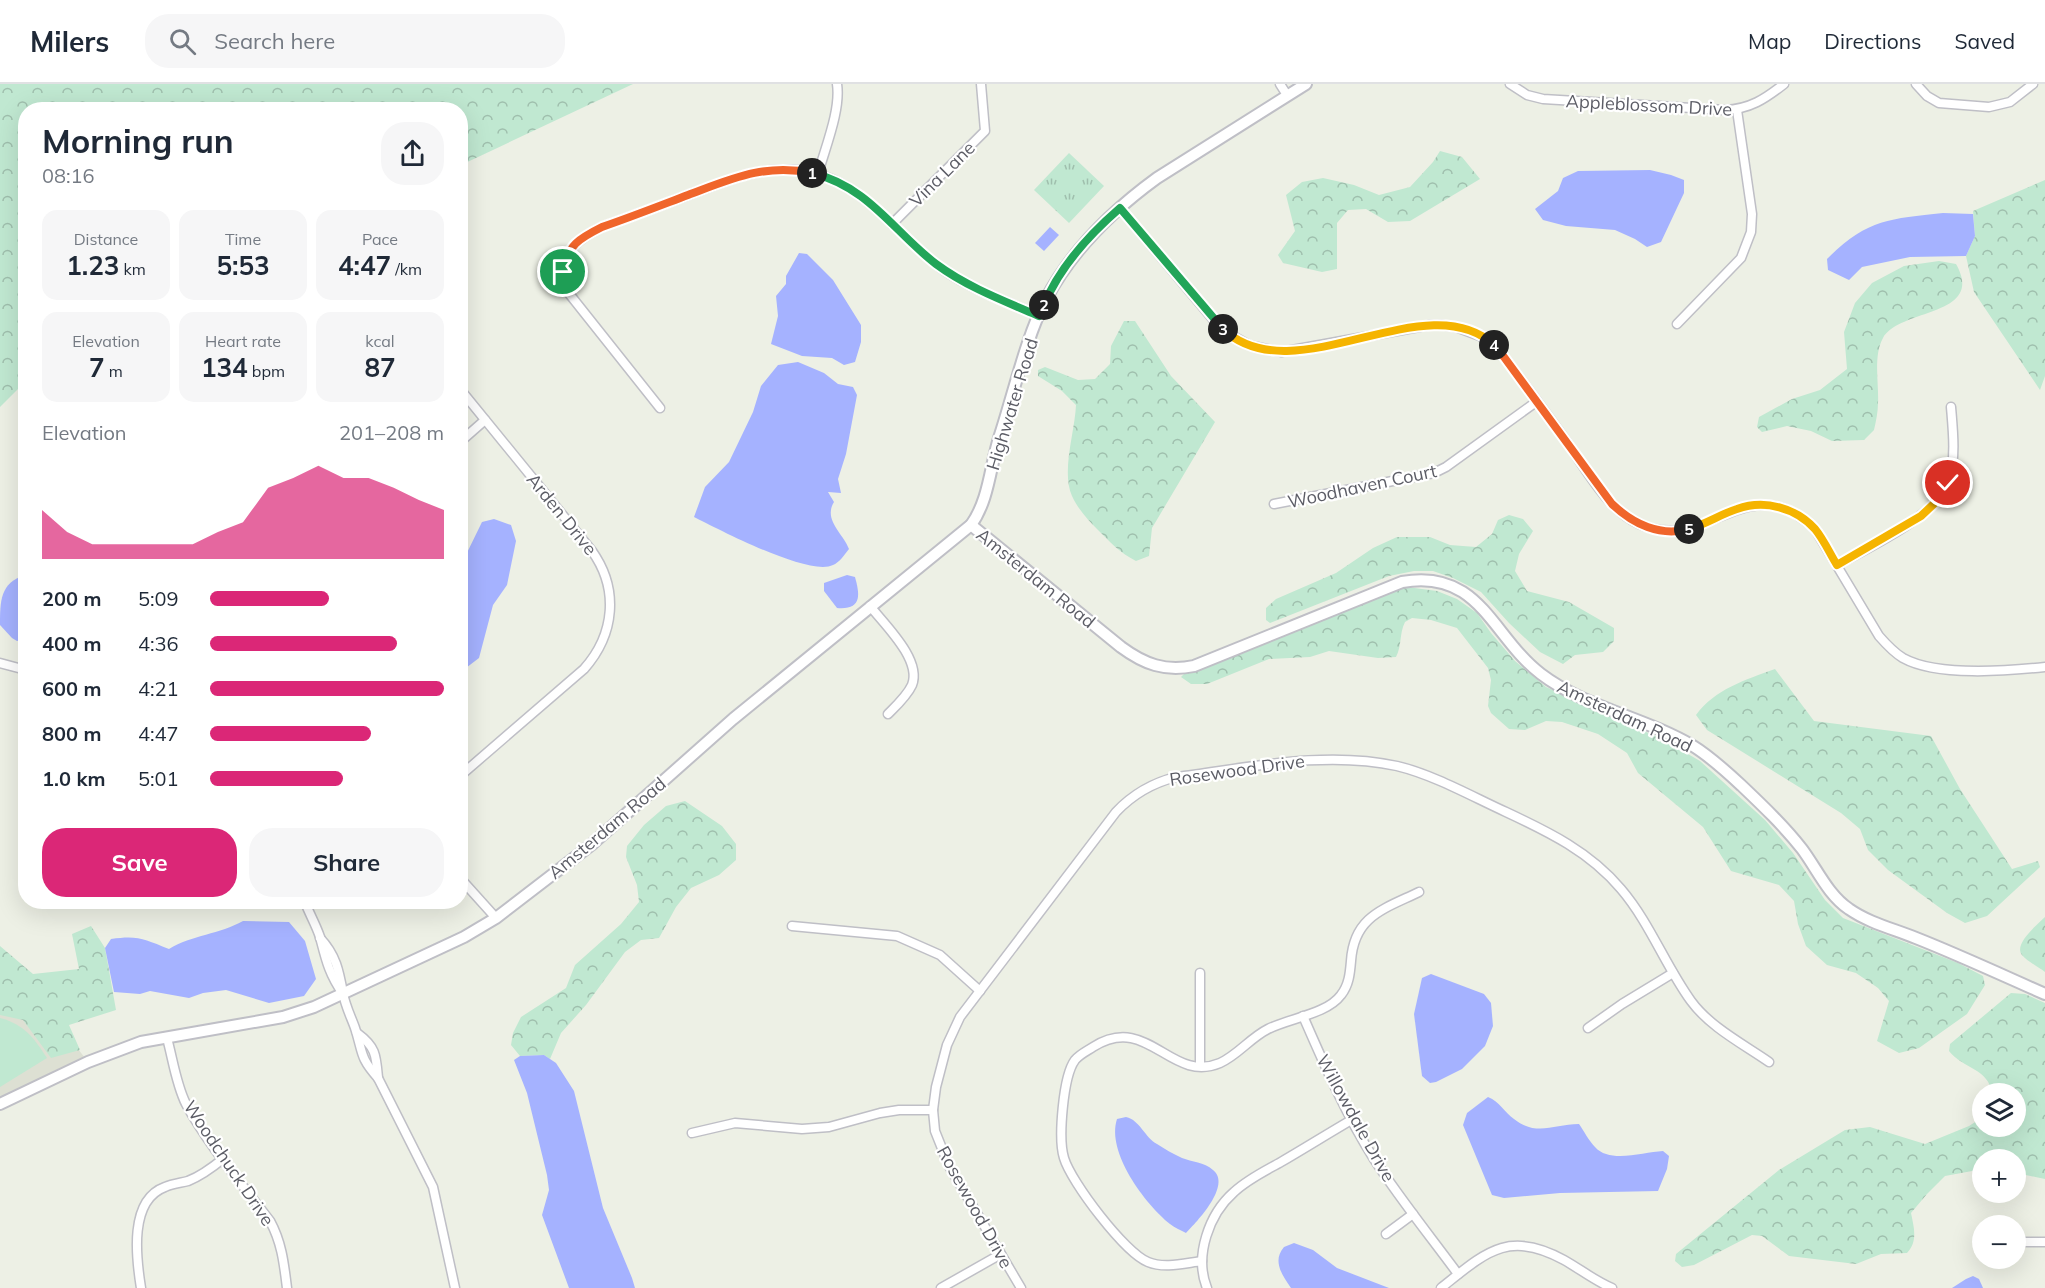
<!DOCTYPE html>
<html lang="en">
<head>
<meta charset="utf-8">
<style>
  body { margin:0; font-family:Mulish,sans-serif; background:#f6f6f7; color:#1f2937; height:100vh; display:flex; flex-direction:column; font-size:22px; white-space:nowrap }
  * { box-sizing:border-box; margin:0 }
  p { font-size:20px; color:#747a83 }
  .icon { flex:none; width:33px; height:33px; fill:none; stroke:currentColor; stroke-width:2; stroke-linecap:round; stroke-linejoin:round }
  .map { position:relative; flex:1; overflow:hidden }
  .drawer { position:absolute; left:18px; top:18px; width:450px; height:807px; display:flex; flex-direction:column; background:#fff; border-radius:24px; box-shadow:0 6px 24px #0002 }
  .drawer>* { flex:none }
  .tools { position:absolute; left:1972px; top:999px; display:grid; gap:12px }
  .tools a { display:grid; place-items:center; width:54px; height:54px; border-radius:50%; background:#fff; box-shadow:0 6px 24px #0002; font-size:30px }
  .pin { position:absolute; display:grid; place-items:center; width:51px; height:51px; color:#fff; margin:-26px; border:3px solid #fff; border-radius:50%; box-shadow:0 2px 6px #0007 }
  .km { position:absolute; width:30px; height:30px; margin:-15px; border-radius:50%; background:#222; color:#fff; font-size:16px; line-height:30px; text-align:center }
  .round { display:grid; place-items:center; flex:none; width:63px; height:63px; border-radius:24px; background:#f6f6f7 }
  .head { display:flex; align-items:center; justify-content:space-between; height:102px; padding:0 24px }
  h1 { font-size:33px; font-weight:700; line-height:45px }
  .stats { display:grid; grid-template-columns:repeat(3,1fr); gap:9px; height:102px; padding:6px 24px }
  .stats div { display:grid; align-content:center; border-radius:15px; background:#f6f6f7; text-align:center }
  .stats b { font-size:26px; font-weight:700 }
  .stats small { font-size:16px; font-weight:400 }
  .stats p { font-size:16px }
  .chart { height:168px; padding:12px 24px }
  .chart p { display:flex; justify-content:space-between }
  .chart svg { width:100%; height:108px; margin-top:6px; fill:#db2777; opacity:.7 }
  .action { display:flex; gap:12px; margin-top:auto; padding:12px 24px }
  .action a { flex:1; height:69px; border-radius:24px; background:#db2777; color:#fff; font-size:24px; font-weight:700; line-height:69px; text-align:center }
  .action a+a { background:#f6f6f7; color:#1f2937 }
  ul { padding:0 24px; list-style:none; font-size:20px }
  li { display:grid; grid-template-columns:96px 72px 1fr; align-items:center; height:45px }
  li i { height:15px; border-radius:8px; background:#db2777 }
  header { display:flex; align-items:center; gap:36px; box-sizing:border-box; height:84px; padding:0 30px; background:#fff; border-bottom:2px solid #e0e1e3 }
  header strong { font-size:28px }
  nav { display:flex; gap:33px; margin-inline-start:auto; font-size:21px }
  .search { width:420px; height:54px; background:#f6f6f7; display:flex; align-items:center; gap:15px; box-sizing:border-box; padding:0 21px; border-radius:24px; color:#747a83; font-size:22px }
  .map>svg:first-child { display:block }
</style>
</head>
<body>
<header>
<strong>Milers</strong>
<div class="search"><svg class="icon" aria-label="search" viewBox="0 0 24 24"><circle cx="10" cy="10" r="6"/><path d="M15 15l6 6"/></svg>Search here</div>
<nav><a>Map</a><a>Directions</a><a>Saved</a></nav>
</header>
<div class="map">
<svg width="2045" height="1204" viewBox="0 0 2045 1204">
  <defs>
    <pattern id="forest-crowns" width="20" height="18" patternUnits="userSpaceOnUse" patternTransform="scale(1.5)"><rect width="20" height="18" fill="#c0e8d1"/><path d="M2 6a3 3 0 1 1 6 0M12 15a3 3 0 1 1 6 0" fill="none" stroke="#9fbfad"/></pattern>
    <pattern id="park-tufts" width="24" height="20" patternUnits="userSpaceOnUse" patternTransform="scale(1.5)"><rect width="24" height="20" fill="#c0e8d1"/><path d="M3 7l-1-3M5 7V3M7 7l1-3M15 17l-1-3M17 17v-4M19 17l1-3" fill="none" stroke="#9fbfad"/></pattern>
  </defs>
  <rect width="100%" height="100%" fill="#edf0e5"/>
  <polygon fill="#dde0d3" points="45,922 88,978 0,1020 0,923"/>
  <path fill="#c0e8d1" d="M0,934c25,7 33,19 47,40l-47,29z"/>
  <g fill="url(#forest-crowns)">
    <polygon points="0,0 633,0 461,81 460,26 26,26 25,298 0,323"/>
    <polygon points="1440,67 1462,73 1480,95 1410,137 1388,138 1366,125 1348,126 1337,139 1337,185 1322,188 1283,179 1278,171 1295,147 1286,111 1302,98 1323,94 1354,101 1379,111 1410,103 1433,78"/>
    <polygon points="2045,96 2045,292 2040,306 1974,208 1966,172 1975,152 1973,127"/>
    <path d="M1939,177l17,3c30,53 -56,44 -73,74 -10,18 -4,45 -5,65 0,9 -2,18 -4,27l-10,10 -32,1 -21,-10 -24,-5 -25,6 -5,-5 2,-10 33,-18 28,-9 27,-21 -3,-37 11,-29 17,-20 32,-17z"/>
    <path d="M1124,237h11l36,55 44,46 -63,106 -3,28 -13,5c-16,-8 -26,-19 -39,-32 -9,-9 -19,-20 -25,-33 -11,-24 3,-65 4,-91l-14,-14 -24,-15v-6l7,-3 33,13 17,-1 15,-15 1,-18z"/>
    <polygon points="1509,431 1523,435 1533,447 1519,470 1515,487 1527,507 1569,518 1614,544 1614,557 1603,568 1575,571 1563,580 1540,568 1509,539 1481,508 1453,494 1433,487 1414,487 1389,492 1270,539 1266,536 1266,524 1276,515 1336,489 1373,464 1397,453 1430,453 1450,461 1476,463 1492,450 1498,436"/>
    <path d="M1407,503l30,4 20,8 20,14 14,20 24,28 31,26 118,53 36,21 65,59 28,33 32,47 18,18 115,45 25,13 2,9 -18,29 -48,34 -20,5 -22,-12 12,-40 -11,-13 -22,-15 -29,-8 -21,-19 -8,-22 -4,-23 -15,-16 -48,-14 -28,-44 -65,-54 -11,-20 -29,-19 -36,-12 -16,-1 -21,9 -16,-1 -18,-16 -3,-7 3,-26 -3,-12 -31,-40 -26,-8 -19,-2 -7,4c-6,12 -3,24 -9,35l-18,1 -49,-7 -19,6 -41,2 -62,25h-16l-10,-7 4,-4 22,-6 168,-71z"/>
    <path d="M1775,585l39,52 117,15 29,53 52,80 26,-8 2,6 -53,49 -22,7 -18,-10 -59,-43 -20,-20 -8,-21 -19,-16 -134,-83 -11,-15c19,-26 49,-35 79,-46z"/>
    <polygon points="685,717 722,742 736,760 736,776 719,791 691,804 676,823 659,854 641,856 625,868 586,921 561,949 550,975 544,971 520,972 511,961 513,949 521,933 566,904 575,881 621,840 639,818 637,801 626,773 627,762 644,741 666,722"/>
    <path d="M2045,833v55c-7,-5 -18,-11 -23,-17 -9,-11 16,-31 23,-38z"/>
    <polygon points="91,842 105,864 116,926 69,941 80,966 51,974 23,936 0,931 0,862 33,890 79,885 72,850"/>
    <path d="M2011,909l14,1 20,9v176l-29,-6v-13h-33v9l-38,7 -18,18 -16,19c3,15 7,28 -4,40l-26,1 -25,10 -67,-8 -27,-20 -10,-1 -58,30 -12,2 -7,-6 1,-7 103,-84 66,-40 25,-3 55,17 44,-18 14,-9v9h33v-32l-25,-1c0,-23 -29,-25 -42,-42l1,-7z"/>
  </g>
  <polygon fill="url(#park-tufts)" points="1069,69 1104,102 1069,139 1034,106"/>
  <g fill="#a5b2ff">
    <polygon points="1650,86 1671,91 1684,96 1684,109 1661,158 1647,163 1635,155 1615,146 1566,142 1543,136 1535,125 1558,107 1563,94 1578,87"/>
    <path d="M1943,129l30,1 2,22 -9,20 -56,1 -48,10 -13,13 -21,-10 -1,-11c40,-40 62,-40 116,-46z"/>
    <polygon points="1050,143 1059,151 1044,167 1035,159"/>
    <polygon points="799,169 807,170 833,196 861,241 861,258 855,278 844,281 832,274 802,272 771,260 778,232 776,212 786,200 786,192"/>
    <path d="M798,278l26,11 14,11 15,3 4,8 -11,59 -8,25 3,14 -13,-1 6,10c-11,18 9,31 15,47 -4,5 -10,14 -16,16 -24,12 -115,-36 -139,-48l11,-30 24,-25 24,-50 8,-26 17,-21z"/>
    <polygon points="494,435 511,441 516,457 507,501 493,521 479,574 462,587 460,585 461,481 482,438"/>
    <path d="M25,491v45l-3,20 -5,1 -5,-3 -12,-13c0,-24 0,-42 25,-50z"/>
    <path d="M847,491l8,2c5,18 7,33 -18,31l-13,-17v-8z"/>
    <path d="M243,837l46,1 16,19 11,38 -12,17 -35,7 -43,-13 -23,3 -14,5 -39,-7 -10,3 -26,-2 -9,-44 6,-9c27,-4 33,0 58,10 23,-14 51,-15 74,-28z"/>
    <polygon points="1431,890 1484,910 1491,919 1493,942 1485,962 1462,985 1436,998 1430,999 1422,992 1414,930 1422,894"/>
    <polygon points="544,971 556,979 574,1007 603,1124 632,1194 635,1204 569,1204 542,1131 549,1106 547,1091 527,1009 514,976 520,972"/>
    <path d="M1488,1013c12,5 16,15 26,22 23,18 40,5 65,5 5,7 10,17 16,23 15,17 48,5 68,4l6,5 -2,13 -9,22 -98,2 -56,5 -12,-3 -29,-70 4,-12z"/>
    <path d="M1126,1033c14,3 19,21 31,27 8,5 16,10 25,14 10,4 22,4 31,12 19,15 -16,52 -27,63 -5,-3 -11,-5 -16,-9 -25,-20 -64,-72 -53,-105z"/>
    <path d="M1294,1159l19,7 24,18 52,20h-98c-9,-13 -19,-27 -7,-41z"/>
    <polygon points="1973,1192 1979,1195 1983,1204 1952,1204 1966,1195"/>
  </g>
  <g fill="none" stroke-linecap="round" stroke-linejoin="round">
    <g stroke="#bfbfc6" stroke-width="11">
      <g id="minor">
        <polyline points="1280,0 1287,11"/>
        <path d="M1510,0l17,11 16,4 182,11c25,-1 40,-11 59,-26"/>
        <polyline points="1916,0 1927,12 1939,19 1989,23 2010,18 2033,0"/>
        <path d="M818,90c7,-26 23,-64 19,-90"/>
        <path d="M1120,124l92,110 14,14 23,13 32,7 149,-27h11l15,2 24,9 11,7 13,14c20,26 39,52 58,78 21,29 44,74 77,89 68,31 108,-60 176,5l64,107c7,8 14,16 24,22 34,19 104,13 142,9"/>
        <polyline points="892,140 985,47 981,0"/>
        <polyline points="1677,240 1741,174 1751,148 1752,130 1737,26"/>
        <path d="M460,305l132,162c27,38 23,83 -8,118l-124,107"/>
        <path d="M660,324l-93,-117c-10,-35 5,-49 35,-64 31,-11 63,-23 94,-35 26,-9 51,-20 78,-22 81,-7 114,60 171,101 28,19 63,31 94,45"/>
        <polyline points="460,358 485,336"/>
        <polyline points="1274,420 1434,389 1446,383 1536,318"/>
        <path d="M1837,481c32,-18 101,-49 112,-85 7,-23 4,-49 2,-73"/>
        <path d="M870,522c15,19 52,54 42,79 -5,11 -16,21 -24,29"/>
        <polyline points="0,579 26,586"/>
        <polyline points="460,794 496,834"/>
        <path d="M305,818c4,11 11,23 15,35 6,23 9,37 23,57"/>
        <polyline points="792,842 897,852 940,871 980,907"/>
        <path d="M320,854c16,17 19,33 23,55 2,12 8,24 12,35 8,24 4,29 23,50l55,109 22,101"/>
        <polyline points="1200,889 1200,982"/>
        <path d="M1303,932c21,48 43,99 71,143 26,40 56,77 84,115"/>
        <polyline points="1588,944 1622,920 1673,889"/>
        <path d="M357,949c19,14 19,22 21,45"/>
        <path d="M167,954c6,22 9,46 19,66 22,41 56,80 84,117 12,22 14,43 17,67"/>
        <polyline points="692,1049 735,1039 802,1045 829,1043 880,1029 899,1026 933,1026"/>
        <polyline points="1386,1150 1413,1130"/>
        <polyline points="1978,1158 1983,1158"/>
        <polyline points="2016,1158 2045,1158"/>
        <path d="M1202,1177c-17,2 -37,8 -54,1 -23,-9 -77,-80 -84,-104 -6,-19 -1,-82 11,-98 5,-6 12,-9 18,-13 55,-35 77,37 127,16 18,-8 30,-25 48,-34 22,-11 59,-15 73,-34 8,-10 9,-22 10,-34 3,-45 33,-52 68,-69"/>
        <path d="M141,1204c-5,-31 -12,-88 24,-101 7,-3 15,-4 23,-6 13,-5 25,-14 36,-23"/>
        <polyline points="941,1204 1001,1170"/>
        <path d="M1021,1204l-72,-122 -14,-35 -2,-21 3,-23 11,-42 13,-28 156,-205c17,-18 36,-29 60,-35 72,-9 148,-27 221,-11 37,9 74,30 109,46 43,20 84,40 115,77 29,34 44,76 70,112 19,26 52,43 78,61"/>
        <path d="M1207,1204c-13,-32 2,-74 27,-96 14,-13 31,-21 47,-30 24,-14 48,-29 72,-43"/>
        <path d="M1441,1204c44,-35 67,-59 123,-28 16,9 31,21 48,28"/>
      </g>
    </g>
    <g stroke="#bfbfc6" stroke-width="14">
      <g id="tertiary">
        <path d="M971,441l150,122c23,17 44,25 73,19l208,-84c78,-14 90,55 139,92 43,33 105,44 152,72 18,11 34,26 49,40 21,20 42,40 60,63 15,20 26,46 47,60 20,14 45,20 67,29 43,17 86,37 129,56"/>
        <path d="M0,1020l88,-42 53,-20 142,-25 31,-10 150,-70 32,-19 95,-73 142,-126 238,-194c18,-25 19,-58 28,-87 14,-42 27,-101 47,-139 26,-49 67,-89 111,-121l149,-94"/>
      </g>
    </g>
    <use href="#minor" stroke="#fff" stroke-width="8"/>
    <use href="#tertiary" stroke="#fff" stroke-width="10"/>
  </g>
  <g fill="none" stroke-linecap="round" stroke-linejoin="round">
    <g stroke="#fff" stroke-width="12">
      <path id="split-1" d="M563,188c4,-27 17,-34 39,-45 29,-10 57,-21 86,-32 43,-16 77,-32 124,-22"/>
    </g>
    <g stroke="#fff" stroke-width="12">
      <path id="split-2" d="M812,89c57,14 81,58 124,91 31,23 68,37 103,52l5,-11"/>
    </g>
    <g stroke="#fff" stroke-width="12">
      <path id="split-3" d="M1044,221c15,-37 46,-71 76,-97l103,121"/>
    </g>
    <g stroke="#fff" stroke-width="12">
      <path id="split-4" d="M1223,245c71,67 203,-47 271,16"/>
    </g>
    <g stroke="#fff" stroke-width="12">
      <path id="split-5" d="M1494,261l10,12 108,147c21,20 48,33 77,25"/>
    </g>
    <g stroke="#fff" stroke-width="12">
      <path id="split-6" d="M1689,445c17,-5 32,-15 48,-20 28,-10 59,-1 78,20 9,11 15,25 22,36l84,-49 17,-16 10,-17"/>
    </g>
    <use href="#split-1" stroke="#f0652b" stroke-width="8"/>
    <use href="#split-2" stroke="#22a559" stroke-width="8"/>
    <use href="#split-3" stroke="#22a559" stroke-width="8"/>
    <use href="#split-4" stroke="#f5b400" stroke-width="8"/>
    <use href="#split-5" stroke="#f0652b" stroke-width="8"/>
    <use href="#split-6" stroke="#f5b400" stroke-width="8"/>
  </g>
  <g text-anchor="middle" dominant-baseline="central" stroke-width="4.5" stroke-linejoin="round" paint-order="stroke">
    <g font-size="18" fill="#5c5d66" stroke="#fff">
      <text transform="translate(1649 21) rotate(3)">Appleblossom Drive</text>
      <text transform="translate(942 90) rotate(-45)">Vina Lane</text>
      <text transform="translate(1012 320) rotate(-73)">Highwater Road</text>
      <text transform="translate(1362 402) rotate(-12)">Woodhaven Court</text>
      <text transform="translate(562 430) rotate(51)">Arden Drive</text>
      <text transform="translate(1036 494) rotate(39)">Amsterdam Road</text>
      <text transform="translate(1625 632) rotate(25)">Amsterdam Road</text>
      <text transform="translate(1237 686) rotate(-8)">Rosewood Drive</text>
      <text transform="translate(607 744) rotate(-40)">Amsterdam Road</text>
      <text transform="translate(1356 1034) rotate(61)">Willowdale Drive</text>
      <text transform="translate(229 1079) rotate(56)">Woodchuck Drive</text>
      <text transform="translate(975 1123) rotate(61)">Rosewood Drive</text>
    </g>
  </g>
</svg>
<div class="tools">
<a><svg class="icon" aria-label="layers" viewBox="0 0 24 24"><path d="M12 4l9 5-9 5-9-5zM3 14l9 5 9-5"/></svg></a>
<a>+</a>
<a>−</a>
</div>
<div class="pin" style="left:563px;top:188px;background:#1e9e55"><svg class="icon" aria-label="arrive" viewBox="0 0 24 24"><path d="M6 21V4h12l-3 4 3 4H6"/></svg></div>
<div class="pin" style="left:1948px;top:399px;background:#d93025"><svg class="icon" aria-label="check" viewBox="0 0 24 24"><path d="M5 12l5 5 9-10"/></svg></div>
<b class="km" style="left:812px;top:89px">1</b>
<b class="km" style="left:1044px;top:221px">2</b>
<b class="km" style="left:1223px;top:245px">3</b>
<b class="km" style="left:1494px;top:261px">4</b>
<b class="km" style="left:1689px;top:445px">5</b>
<section class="drawer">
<div class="head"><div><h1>Morning run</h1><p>08:16</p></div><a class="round"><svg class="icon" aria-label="share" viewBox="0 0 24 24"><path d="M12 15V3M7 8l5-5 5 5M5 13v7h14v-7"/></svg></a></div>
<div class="stats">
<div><p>Distance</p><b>1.23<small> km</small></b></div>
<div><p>Time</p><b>5:53</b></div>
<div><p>Pace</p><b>4:47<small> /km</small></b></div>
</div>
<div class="stats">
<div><p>Elevation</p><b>7<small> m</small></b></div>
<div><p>Heart rate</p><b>134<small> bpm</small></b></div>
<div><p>kcal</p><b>87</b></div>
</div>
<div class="chart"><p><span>Elevation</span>201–208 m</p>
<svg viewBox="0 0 160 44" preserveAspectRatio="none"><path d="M0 44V24L10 33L20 38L30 38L40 38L50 38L60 38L70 33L80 29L90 15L100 11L110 6L120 11L130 11L140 15L150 20L160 24V44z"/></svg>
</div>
<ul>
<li><b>200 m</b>5:09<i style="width:51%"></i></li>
<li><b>400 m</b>4:36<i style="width:80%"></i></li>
<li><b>600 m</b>4:21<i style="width:100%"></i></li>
<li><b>800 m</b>4:47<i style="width:69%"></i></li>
<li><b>1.0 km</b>5:01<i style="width:57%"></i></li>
</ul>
<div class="action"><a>Save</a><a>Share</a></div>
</section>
</div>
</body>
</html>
